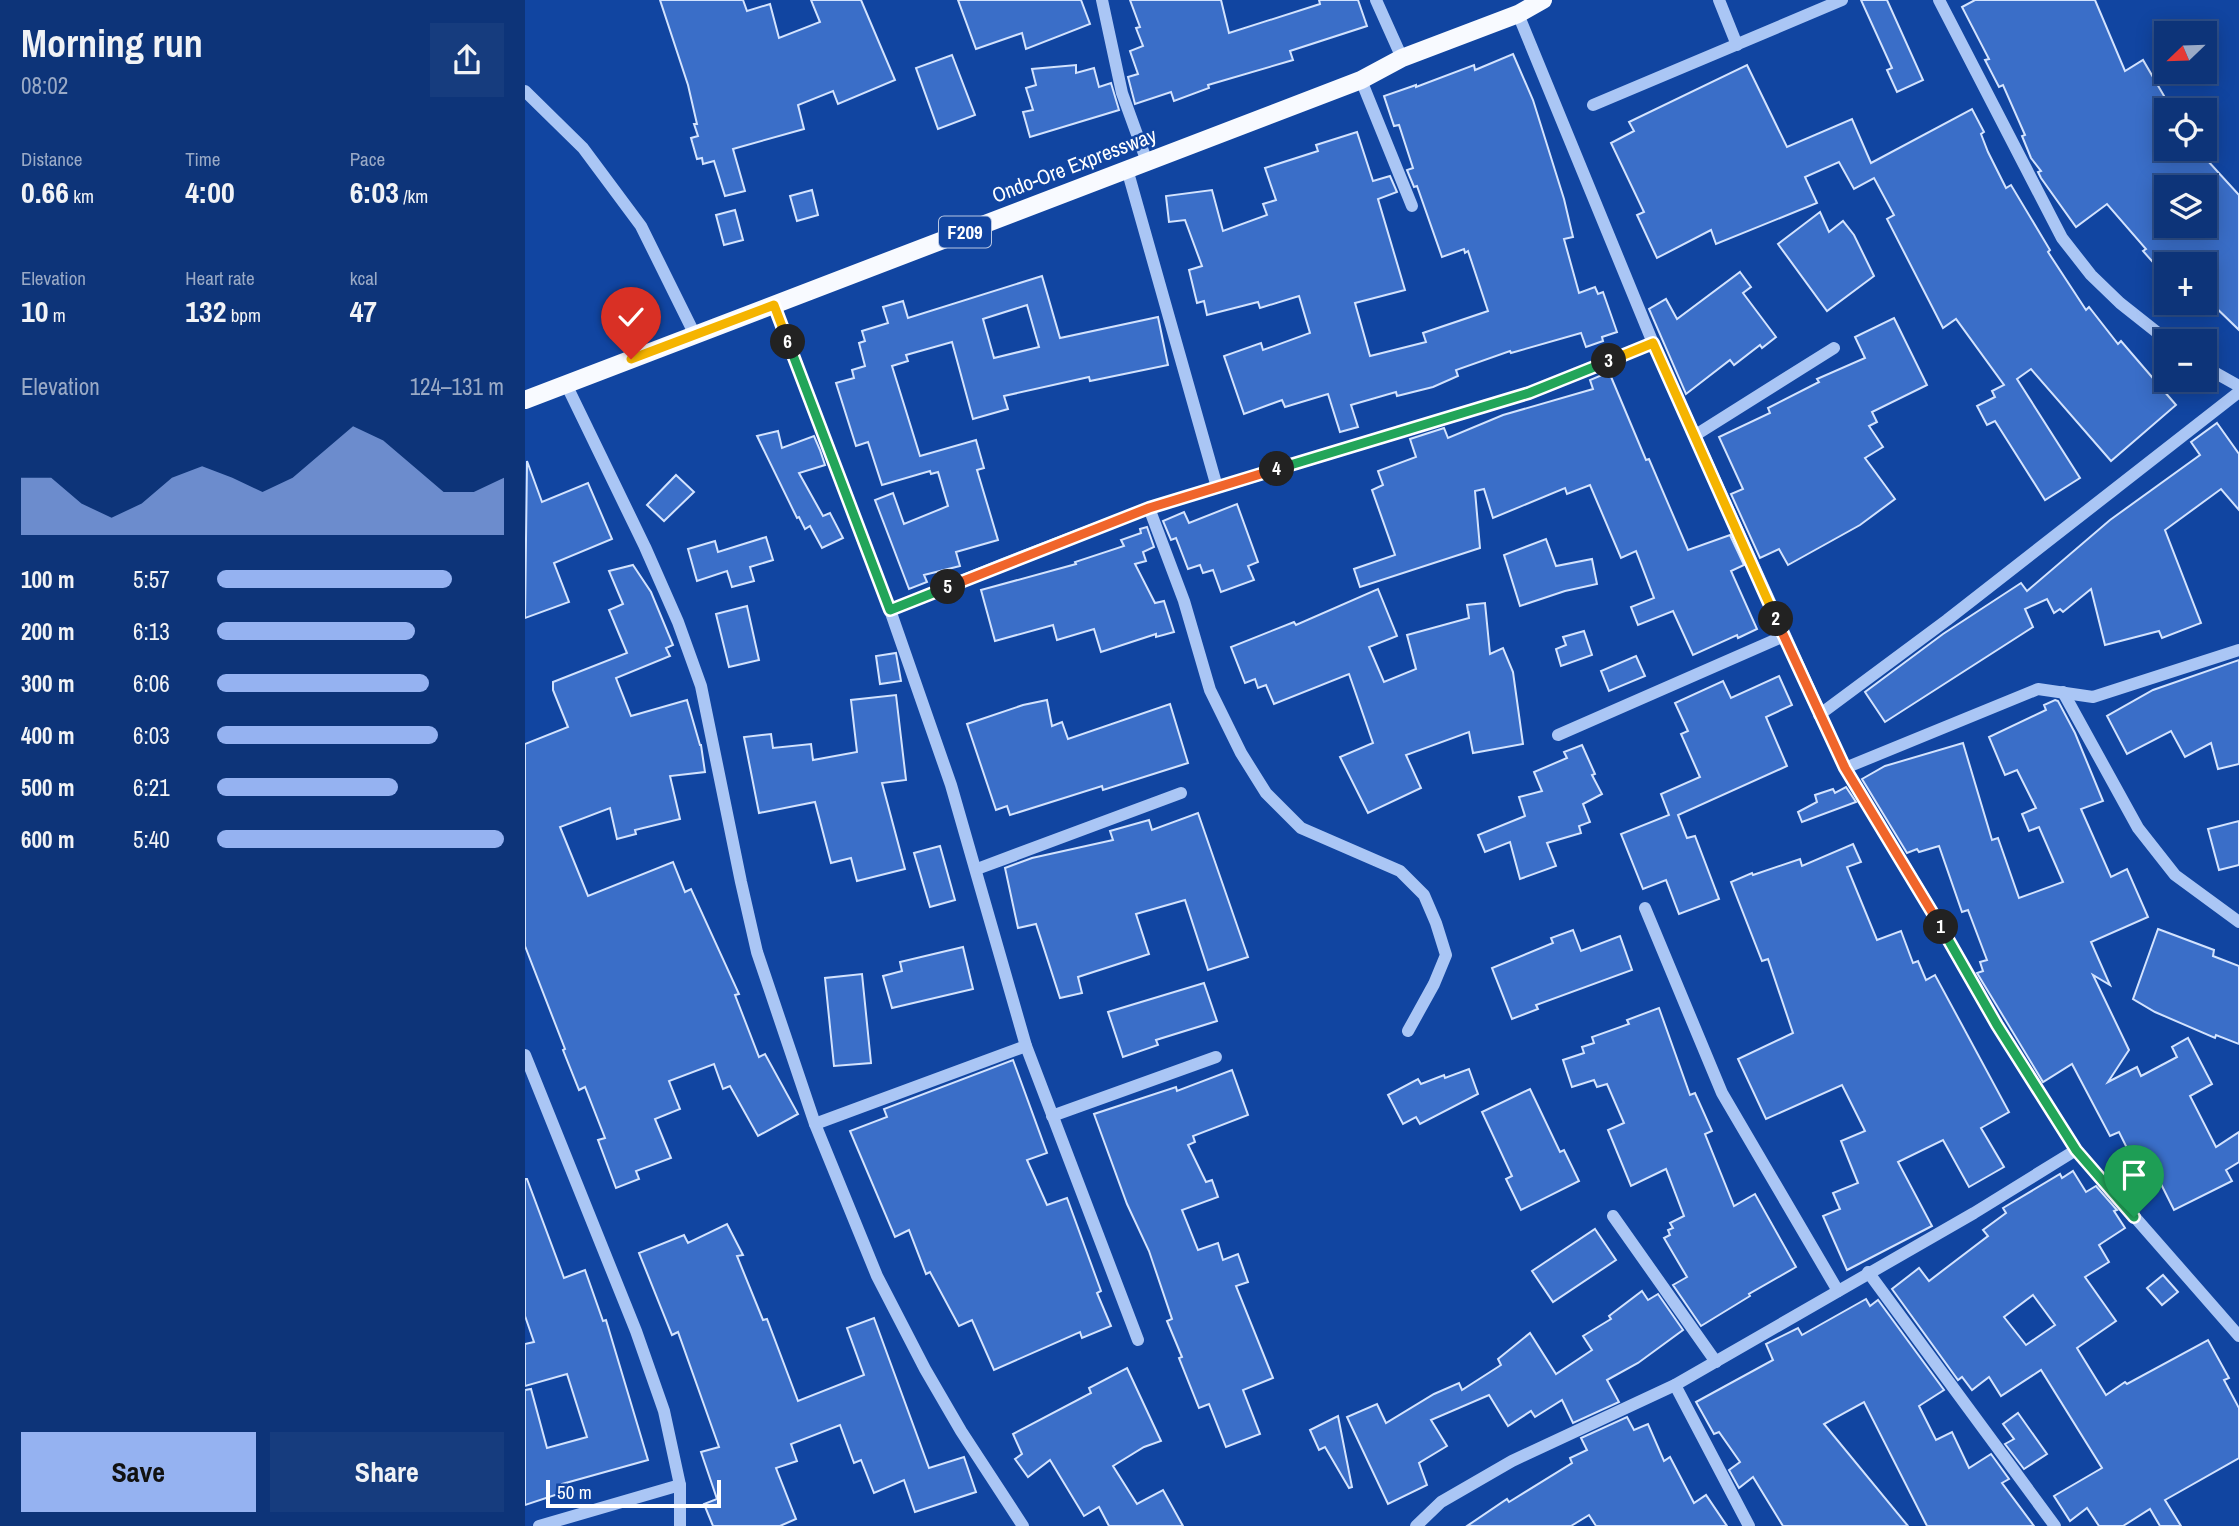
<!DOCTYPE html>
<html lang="en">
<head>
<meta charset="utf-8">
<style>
  body { margin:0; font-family:"Archivo Narrow",sans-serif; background:#163c7e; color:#f1f3f6; height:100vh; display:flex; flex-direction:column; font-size:26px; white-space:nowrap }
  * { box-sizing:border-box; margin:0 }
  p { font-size:23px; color:#9aaac6 }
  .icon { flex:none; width:38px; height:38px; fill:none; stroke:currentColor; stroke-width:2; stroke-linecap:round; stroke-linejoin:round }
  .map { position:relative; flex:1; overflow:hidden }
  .side { display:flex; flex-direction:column; background:#0d3479; width:525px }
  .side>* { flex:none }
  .needle { width:46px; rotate:247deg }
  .fabs { position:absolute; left:1629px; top:21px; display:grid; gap:14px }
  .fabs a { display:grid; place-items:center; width:63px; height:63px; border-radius:0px; background:#0d3479; box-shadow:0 4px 18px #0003,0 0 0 2px #2d4f8a; font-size:35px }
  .scale { position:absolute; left:21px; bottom:18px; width:175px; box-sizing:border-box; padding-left:7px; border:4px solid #fff; border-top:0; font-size:19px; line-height:24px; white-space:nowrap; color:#fff; -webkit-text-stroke:5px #1145a1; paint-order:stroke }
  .pin { position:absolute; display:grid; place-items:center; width:60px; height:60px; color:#fff; margin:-72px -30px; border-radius:50% 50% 50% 0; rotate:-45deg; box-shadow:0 0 7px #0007 }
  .pin .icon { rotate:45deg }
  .km { position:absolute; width:35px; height:35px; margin:-18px; border-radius:50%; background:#222; color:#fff; font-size:19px; line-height:35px; text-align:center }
  .round { display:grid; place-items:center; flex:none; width:74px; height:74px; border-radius:0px; background:#163c7e }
  .head { display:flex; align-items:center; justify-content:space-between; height:119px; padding:0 21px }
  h1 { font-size:38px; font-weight:800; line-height:52px }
  .stats { display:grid; grid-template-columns:repeat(3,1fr); gap:10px; height:119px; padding:7px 21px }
  .stats div { display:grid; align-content:center }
  .stats b { font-size:30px; font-weight:800 }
  .stats small { font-size:19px; font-weight:400 }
  .stats p { font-size:19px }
  .chart { height:196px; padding:14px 21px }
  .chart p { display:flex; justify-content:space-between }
  .chart svg { width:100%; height:126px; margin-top:7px; fill:#95b2f1; opacity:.7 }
  .action { display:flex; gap:14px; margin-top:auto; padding:14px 21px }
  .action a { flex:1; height:80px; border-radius:0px; background:#95b2f1; color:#111; font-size:28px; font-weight:800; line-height:80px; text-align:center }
  .action a+a { background:#163c7e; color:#f1f3f6 }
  ul { padding:0 21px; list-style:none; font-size:23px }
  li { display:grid; grid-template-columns:112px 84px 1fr; align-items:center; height:52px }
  li i { height:18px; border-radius:9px; background:#95b2f1 }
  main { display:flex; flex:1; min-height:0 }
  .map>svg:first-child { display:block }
</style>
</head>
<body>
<main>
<section class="side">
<div class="head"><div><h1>Morning run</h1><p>08:02</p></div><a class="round"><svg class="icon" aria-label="share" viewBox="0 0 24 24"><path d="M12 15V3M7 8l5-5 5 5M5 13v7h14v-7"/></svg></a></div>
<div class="stats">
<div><p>Distance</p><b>0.66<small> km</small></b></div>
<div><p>Time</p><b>4:00</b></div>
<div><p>Pace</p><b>6:03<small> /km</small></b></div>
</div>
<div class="stats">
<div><p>Elevation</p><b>10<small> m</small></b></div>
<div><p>Heart rate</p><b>132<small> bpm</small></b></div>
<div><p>kcal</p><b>47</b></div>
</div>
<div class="chart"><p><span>Elevation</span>124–131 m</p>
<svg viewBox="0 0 160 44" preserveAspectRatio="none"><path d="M0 44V24L10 24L20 33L30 38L40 33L50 24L60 20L70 24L80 29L90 24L100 15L110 6L120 11L130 20L140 29L150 29L160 24V44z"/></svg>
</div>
<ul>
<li><b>100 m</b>5:57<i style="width:82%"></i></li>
<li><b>200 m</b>6:13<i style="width:69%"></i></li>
<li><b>300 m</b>6:06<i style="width:74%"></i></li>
<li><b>400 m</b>6:03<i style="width:77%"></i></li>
<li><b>500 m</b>6:21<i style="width:63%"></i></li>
<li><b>600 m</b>5:40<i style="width:100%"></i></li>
</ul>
<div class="action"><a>Save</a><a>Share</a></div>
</section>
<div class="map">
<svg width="1714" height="1526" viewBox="0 0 1714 1526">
  <rect width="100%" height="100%" fill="#1145a1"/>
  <g fill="#3a6ec8" stroke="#d3e3fe" stroke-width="2" fill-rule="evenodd">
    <polygon points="135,0 218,0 222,11 245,4 254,38 295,22 286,0 336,0 370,80 313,104 308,91 273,105 279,129 208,149 220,191 200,196 189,161 178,164 177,158 172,159 166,138 173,136 169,124 172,124 163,85"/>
    <polygon points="433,0 556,0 565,24 501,49 497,33 451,49"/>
    <polygon points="605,0 696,0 704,33 795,4 794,0 833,0 842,26 765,51 768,60 683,85 684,88 649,101 646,92 610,104 603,77 613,74 605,51 618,46 611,28 615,27"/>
    <polygon points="1336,0 1362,0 1398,80 1372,92 1362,70 1367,68"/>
    <path d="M1450,0h120l30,71 18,-11 24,41v48h30l42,46v135l-34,-33v-33h-34l-4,-4v18l-24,-27 3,-2 -39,-45 -31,23 -35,-49 -3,-6 3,-1 -10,-13 -9,-22 3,-1 -22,-50 -4,2 -14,-27 4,-1 -27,-52zM1642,187h38v39h-38z"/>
    <polygon points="988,54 1008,100 1039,199 1048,237 1039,239 1054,293 1070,287 1073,294 1078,292 1092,332 1077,337 1078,341 1061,347 1056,333 986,353 985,351 931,370 933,376 908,387 872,396 871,392 826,405 833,427 815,432 803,394 760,407 757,400 719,414 699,356 736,343 738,350 785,333 774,296 735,308 733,302 682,315 679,301 672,303 664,270 677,266 660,220 644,222 641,196 687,190 698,231 742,215 738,204 751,200 740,168 793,151 791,145 832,132 848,181 865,176 872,192 853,199 880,290 830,303 845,356 901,342 898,333 963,311 943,251 940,253 939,249 917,257 892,186 889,187 882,170 888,168 874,125 869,126 859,96 891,85 891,87 949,65 950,70"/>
    <polygon points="427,55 450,115 413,129 391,68"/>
    <polygon points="551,65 551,73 569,68 574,87 586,83 594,110 505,137 498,112 508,110 501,88 511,85 507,69"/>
    <polygon points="1222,65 1262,147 1327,119 1346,163 1447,109 1459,132 1456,134 1463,152 1481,188 1486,185 1525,250 1523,252 1561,310 1564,307 1593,344 1596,341 1651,405 1586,461 1506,369 1492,379 1555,478 1520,500 1470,421 1462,425 1452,406 1470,397 1467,391 1479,385 1431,319 1418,328 1362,219 1369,215 1349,178 1329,189 1314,162 1280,177 1292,203 1191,244 1186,230 1132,258 1112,215 1119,212 1086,143 1109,131 1104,122"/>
    <polygon points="287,190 293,215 272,221 265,196"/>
    <polygon points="210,210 218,240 199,245 191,215"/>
    <polygon points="1295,212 1304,232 1318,221 1329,235 1349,276 1302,311 1253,244"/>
    <polygon points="1215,272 1226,287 1218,293 1251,337 1237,348 1235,345 1209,365 1205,360 1161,394 1124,309 1141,299 1152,319"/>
    <path d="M517,276l18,62 98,-21 10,48 -78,16 -1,-4 -85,19 4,13 -35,10 -21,-77 -46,13 2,6 -16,5 28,90 56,-16 8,28 -7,2 21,70 -42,12 4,14 -36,9 3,7 -18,7 -34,-89 18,-7 11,31 44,-18 -10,-34 -7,2 -1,-3 -48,14 -14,-43 -12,4 -20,-63 18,-5 -2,-8 13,-4 -6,-23 6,-2 -3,-10 26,-8 -5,-16 20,-6 5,17zM502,305l12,42 -45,11 -11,-39z"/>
    <polygon points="1369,318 1402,385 1347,412 1352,422 1344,426 1358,447 1340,458 1370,499 1335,525 1263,565 1254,549 1235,558 1206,494 1218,489 1194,437 1245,413 1243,408 1294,382 1292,379 1340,358 1330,337"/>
    <polygon points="1084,372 1121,460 1124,459 1163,550 1205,535 1219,565 1206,571 1232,629 1213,638 1212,635 1168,655 1148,611 1113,625 1106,607 1129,598 1111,551 1096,558 1065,485 1042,494 1040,488 968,518 959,489 950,491 955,548 835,587 829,569 870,555 847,490 858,485 853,471 891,457 885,439 919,428 923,438 978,415 1068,389 1065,380"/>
    <polygon points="1692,423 1714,454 1714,510 1696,489 1640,530 1676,623 1637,638 1634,631 1580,645 1566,589 1538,612 1535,609 1529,613 1522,599 1500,609 1508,627 1360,722 1340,692 1418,634 1496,583 1502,591 1585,520 1675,455 1666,442"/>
    <polygon points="253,431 257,448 289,436 295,450 300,465 274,473 298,516 305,513 318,538 297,548 285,526 280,529 274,517 272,518 232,436"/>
    <polygon points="2,461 17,502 63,483 87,539 29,563 44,602 0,618"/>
    <polygon points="151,475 169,492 139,521 122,505"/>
    <polygon points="712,504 733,562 723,566 729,580 696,592 688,570 678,573 675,565 663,569 651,538 646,540 638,521 659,512 664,523"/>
    <polygon points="622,527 629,547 618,552 621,561 610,564 630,603 639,601 649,632 631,637 631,634 576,652 569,629 532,640 528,625 470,641 456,590 551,564 550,562 599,546 596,540 616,533 615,529"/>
    <polygon points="241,537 248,560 225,567 229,581 207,587 202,571 172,581 163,549 190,541 193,552"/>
    <polygon points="1021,539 1031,566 1067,559 1072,584 1040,591 995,606 979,555"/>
    <polygon points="108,565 126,592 148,645 141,648 145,656 91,678 106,716 162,700 175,745 176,745 180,772 145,776 155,819 110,830 111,834 92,839 85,808 35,827 63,896 148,862 160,892 166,889 214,994 210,995 234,1057 240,1054 273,1114 233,1136 205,1086 198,1089 189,1064 144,1081 155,1109 130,1119 146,1158 111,1171 114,1179 91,1188 73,1140 80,1138 60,1087 54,1090 38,1050 40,1049 0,946 0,744 43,727 28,690 28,682 102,653 84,610 98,604 84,571"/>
    <polygon points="853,589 872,636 844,647 859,682 891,669 882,635 944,618 942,605 960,603 965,654 978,648 988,672 998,744 948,753 944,732 881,755 896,788 843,813 815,757 848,743 824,674 749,704 741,685 733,688 730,679 720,683 706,647 769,622 771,625"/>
    <polygon points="222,606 234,660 204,667 191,614"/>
    <polygon points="1059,631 1067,655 1036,666 1031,649 1041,645 1038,637"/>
    <polygon points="371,653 376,681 355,684 351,656"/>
    <polygon points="1111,656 1120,676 1084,691 1076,671"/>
    <polygon points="1714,660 1714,764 1693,769 1686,743 1660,757 1646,731 1602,754 1582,716 1628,690"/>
    <polygon points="1254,676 1267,705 1241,717 1262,766 1153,815 1162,838 1170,836 1194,899 1154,914 1141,880 1118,889 1096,834 1144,815 1136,794 1175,777 1156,734 1163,731 1150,703 1198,681 1206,698"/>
    <polygon points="371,695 381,780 357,783 380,869 332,881 326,858 306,863 290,802 234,813 219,737 246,734 248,748 286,744 288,760 332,752 326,700"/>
    <polygon points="522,700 527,726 537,722 543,739 645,704 663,763 578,790 577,786 485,815 482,806 471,810 442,724 498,705"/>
    <polygon points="1530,700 1533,701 1550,733 1578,801 1556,809 1586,877 1602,869 1623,917 1566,942 1585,985 1568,975 1604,1050 1583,1082 1612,1067 1616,1076 1652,1057 1647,1047 1663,1038 1687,1084 1665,1096 1691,1147 1714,1132 1714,1162 1701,1170 1707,1181 1649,1210 1634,1180 1606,1200 1586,1176 1609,1162 1594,1132 1585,1136 1547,1064 1518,1082 1452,973 1458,971 1455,962 1462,960 1443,910 1437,912 1414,846 1394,852 1392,849 1382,853 1337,779 1360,766 1438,743 1467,840 1473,838 1494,898 1538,882 1514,827 1504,831 1497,814 1511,808 1492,770 1480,775 1464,737 1521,710 1519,705"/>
    <polygon points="1057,745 1070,774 1067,775 1077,794 1058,804 1065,822 1054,826 1056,833 1022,843 1031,866 995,879 985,842 960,852 953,835 1000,816 994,797 1017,791 1009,772 1042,758 1039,752"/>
    <polygon points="1321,787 1331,802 1277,822 1273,812 1292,802 1290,795 1308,789 1310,793"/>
    <polygon points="673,813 723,957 683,970 660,900 611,914 624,954 553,977 557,993 535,998 511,924 493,928 480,868 507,858 588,840 585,831 624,820 627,830"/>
    <polygon points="1714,821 1714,865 1694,870 1683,829"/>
    <polygon points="1328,844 1336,862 1322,867 1352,940 1376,931 1388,963 1393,961 1401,980 1410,975 1484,1112 1456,1128 1479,1167 1444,1187 1418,1140 1373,1162 1407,1226 1322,1270 1298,1216 1315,1209 1308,1193 1333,1183 1316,1141 1340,1131 1317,1085 1241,1119 1213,1059 1268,1033 1243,959 1237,961 1206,882 1227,873 1228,875 1275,859 1277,866"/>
    <polygon points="415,846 430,900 405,907 389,853"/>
    <polygon points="1633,929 1689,950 1688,956 1714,966 1714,1044 1691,1035 1690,1038 1630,1012 1608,999"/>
    <polygon points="1048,930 1056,951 1095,936 1107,970 1011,1005 1013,1009 987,1019 967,968 1028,943 1026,938"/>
    <polygon points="438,947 448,989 367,1008 358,976 377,971 375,962"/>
    <polygon points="337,974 346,1063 309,1066 300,978"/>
    <polygon points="679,983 692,1021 631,1040 633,1045 598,1057 583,1012"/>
    <polygon points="1134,1008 1165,1095 1170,1093 1187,1131 1180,1134 1209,1206 1230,1194 1271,1267 1224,1294 1225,1296 1176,1326 1148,1285 1162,1277 1139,1238 1145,1235 1143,1230 1148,1228 1145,1223 1159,1216 1141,1169 1106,1186 1083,1130 1099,1123 1082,1084 1072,1087 1069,1080 1047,1087 1038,1060 1059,1053 1057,1047 1069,1043 1067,1037 1104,1024 1102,1020"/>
    <polygon points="488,1060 522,1153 502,1160 522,1205 542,1198 576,1291 572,1293 586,1326 557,1338 555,1332 469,1370 447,1320 434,1326 405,1272 401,1274 384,1230 370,1237 325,1131 362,1117 359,1109"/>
    <polygon points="944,1069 953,1094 895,1124 891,1117 878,1124 863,1095 893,1079 896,1084 919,1075 920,1078"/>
    <polygon points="707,1070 723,1115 668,1136 670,1142 663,1145 681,1182 687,1180 693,1197 657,1210 673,1250 693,1243 698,1260 713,1254 723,1282 711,1286 748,1378 718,1390 735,1434 701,1447 684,1404 674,1408 654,1358 657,1357 642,1321 647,1319 624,1251 602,1204 569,1114 651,1087 652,1091"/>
    <polygon points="1005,1089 1035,1152 1039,1150 1054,1181 996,1210 981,1179 987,1176 957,1112"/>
    <path d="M1548,1171l13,21 10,-6 21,24 -3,1 11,17 -26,17 10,17 -24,15 31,44 -39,27 29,47 19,-13 2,2 81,-44 21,38 -5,2 15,28v50l-74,42 16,26h-21l-10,-17 -27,17h-24l-12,-18 -17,13 -16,-25 48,-28 -61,-98 -40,26 -12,-19 -17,13 -10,-13 -4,3 -66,-91 27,-21 10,13 59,-45 -5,-6 23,-17 -3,-5 57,-34 2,4zM1508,1295l22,30 -29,20 -22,-28z"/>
    <polygon points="0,1179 2,1179 39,1278 60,1270 78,1321 81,1320 123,1460 37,1484 39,1492 0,1505 0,1390 6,1389 22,1448 62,1437 42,1374 0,1386 0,1344 9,1342 0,1316"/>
    <polygon points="202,1224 218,1255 212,1256 238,1320 242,1319 273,1401 339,1375 322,1328 349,1318 404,1468 439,1457 451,1492 390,1512 379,1480 349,1493 336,1460 329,1463 315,1425 266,1444 272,1461 251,1468 271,1519 255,1526 188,1526 179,1504 192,1499 176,1452 194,1447 153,1332 147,1335 114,1253 159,1235 163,1243"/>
    <polygon points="1070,1229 1091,1260 1028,1302 1007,1271"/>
    <polygon points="1638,1275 1653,1292 1637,1305 1622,1288"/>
    <polygon points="1117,1291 1123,1300 1133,1294 1158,1330 1113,1363 1082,1380 1094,1402 1048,1423 1037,1400 1010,1417 1006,1411 983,1426 964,1395 906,1420 922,1446 894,1463 902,1485 863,1504 822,1417 852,1404 861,1423 909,1394 934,1383 937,1390 976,1365 973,1359 1005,1333 1031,1374 1067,1350 1058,1336 1086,1319 1084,1316"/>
    <polygon points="1341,1299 1345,1306 1353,1300 1419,1390 1394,1406 1411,1440 1427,1432 1444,1468 1466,1454 1484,1479 1477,1483 1509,1526 1402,1526 1339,1402 1299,1424 1383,1526 1258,1526 1228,1477 1214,1488 1204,1470 1215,1462 1194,1432 1189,1434 1171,1402 1248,1360 1241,1344 1273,1328 1277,1335"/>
    <polygon points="602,1368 636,1441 619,1447 588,1466 612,1504 638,1490 658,1526 584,1526 574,1507 559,1516 525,1460 503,1477 490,1459 497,1454 488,1434 566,1393 564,1388"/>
    <polygon points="1493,1413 1522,1454 1499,1469 1480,1444 1489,1439 1478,1424"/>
    <polygon points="813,1416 827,1487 824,1488 800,1447 794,1450 785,1430"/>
    <polygon points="1102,1417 1109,1430 1123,1424 1139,1461 1145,1457 1169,1503 1181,1495 1202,1526 1071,1526 1064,1515 1046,1526 942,1526 982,1499 984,1502 1047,1463 1045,1458 1062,1450 1056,1438"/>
  </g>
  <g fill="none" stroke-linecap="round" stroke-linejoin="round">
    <g stroke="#aac6f5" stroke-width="12">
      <polyline points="577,0 597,93 622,162"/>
      <polyline points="851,0 877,58"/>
      <polyline points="1194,0 1212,45"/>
      <polyline points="1414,0 1537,238 1566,275 1595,303 1643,341"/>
      <polyline points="993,14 1128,343 1320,768 1398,896 1472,1025 1551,1150 1714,1336"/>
      <polyline points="836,80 887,206"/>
      <polyline points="0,91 58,148 116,226 170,335"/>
      <polyline points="1068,105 1317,0"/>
      <polyline points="602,169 692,487"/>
      <polyline points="249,305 365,610 426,785 501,1046 613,1340"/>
      <polyline points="1680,367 1714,386"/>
      <polyline points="41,384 120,547 153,622 176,686 216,882 232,952 290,1124 352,1276 400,1369 436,1431 498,1526"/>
      <polyline points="1169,436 1309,348"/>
      <polyline points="624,508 659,601 685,690 716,753 741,793 776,828 875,871 899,895 911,923 921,955 909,984 883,1031"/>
      <polyline points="365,610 478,564 624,508 1005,393 1128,343"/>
      <polyline points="1538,692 1613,828 1650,875 1714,922"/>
      <polyline points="1294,715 1422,620 1714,392"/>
      <polyline points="1033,735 1259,636"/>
      <polyline points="1320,768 1513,689 1568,697 1714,650"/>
      <polyline points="452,869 656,793"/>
      <polyline points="1120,908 1197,1093 1313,1291"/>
      <polyline points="0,1055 111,1331 139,1411 155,1485 155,1526"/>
      <polyline points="527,1116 691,1057"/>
      <polyline points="290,1124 501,1046"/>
      <polyline points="1088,1216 1191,1362"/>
      <polyline points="1343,1272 1530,1526"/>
      <polyline points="1150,1385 1224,1526"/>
      <polyline points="14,1526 155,1485"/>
      <polyline points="891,1526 916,1502 987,1461 1150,1385 1449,1213 1551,1150"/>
    </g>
    <polyline stroke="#f8faff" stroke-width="18" points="0,400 836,80 877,58 993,14 1018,0"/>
  </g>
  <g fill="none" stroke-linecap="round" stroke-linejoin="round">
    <g stroke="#fff" stroke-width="14">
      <polyline id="split-1" points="1416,927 1472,1025 1551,1150 1609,1217"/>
    </g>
    <g stroke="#fff" stroke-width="14">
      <polyline id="split-2" points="1251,619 1320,768 1416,927"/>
    </g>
    <g stroke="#fff" stroke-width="14">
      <polyline id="split-3" points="1084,361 1128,343 1251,619"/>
    </g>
    <g stroke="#fff" stroke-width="14">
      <polyline id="split-4" points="752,469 1004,393 1084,361"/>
    </g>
    <g stroke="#fff" stroke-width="14">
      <polyline id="split-5" points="423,587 624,508 752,469"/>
    </g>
    <g stroke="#fff" stroke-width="14">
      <polyline id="split-6" points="263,342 365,610 423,587"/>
    </g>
    <g stroke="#fff" stroke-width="14">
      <polyline id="split-7" points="106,359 249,305 263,342"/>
    </g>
    <use href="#split-1" stroke="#22a559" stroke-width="9"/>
    <use href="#split-2" stroke="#f0652b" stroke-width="9"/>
    <use href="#split-3" stroke="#f5b400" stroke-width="9"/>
    <use href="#split-4" stroke="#22a559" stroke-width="9"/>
    <use href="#split-5" stroke="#f0652b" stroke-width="9"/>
    <use href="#split-6" stroke="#22a559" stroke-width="9"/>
    <use href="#split-7" stroke="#f5b400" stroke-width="9"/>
  </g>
  <g text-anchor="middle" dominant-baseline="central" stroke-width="5" stroke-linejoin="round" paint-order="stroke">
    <rect fill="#1145a1" stroke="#b8c7e3" stroke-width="2" x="414" y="216.5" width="52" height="31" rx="5"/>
    <g font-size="19" font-weight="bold" fill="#fff">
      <text x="440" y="232">F209</text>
    </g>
    <g font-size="21" fill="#fff" stroke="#1145a1">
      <text transform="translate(549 165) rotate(-21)">Ondo-Ore Expressway</text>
    </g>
  </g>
</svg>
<div class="fabs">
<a><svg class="needle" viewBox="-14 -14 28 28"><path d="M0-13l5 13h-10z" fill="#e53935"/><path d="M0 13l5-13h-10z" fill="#9aaac6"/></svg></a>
<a><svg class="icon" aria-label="locate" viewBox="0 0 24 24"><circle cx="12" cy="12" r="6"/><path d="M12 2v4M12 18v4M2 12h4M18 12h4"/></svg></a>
<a><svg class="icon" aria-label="layers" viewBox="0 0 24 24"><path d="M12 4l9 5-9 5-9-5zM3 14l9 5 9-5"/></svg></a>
<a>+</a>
<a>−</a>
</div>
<div class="scale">50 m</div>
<div class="pin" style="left:1609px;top:1217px;background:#1e9e55"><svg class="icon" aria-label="arrive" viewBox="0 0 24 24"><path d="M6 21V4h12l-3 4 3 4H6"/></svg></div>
<div class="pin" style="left:106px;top:359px;background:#d93025"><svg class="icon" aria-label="check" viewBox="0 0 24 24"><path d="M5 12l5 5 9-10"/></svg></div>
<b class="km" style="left:1416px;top:927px">1</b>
<b class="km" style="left:1251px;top:619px">2</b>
<b class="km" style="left:1084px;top:361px">3</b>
<b class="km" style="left:752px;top:469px">4</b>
<b class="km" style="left:423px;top:587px">5</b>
<b class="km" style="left:263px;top:342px">6</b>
</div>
</main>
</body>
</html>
